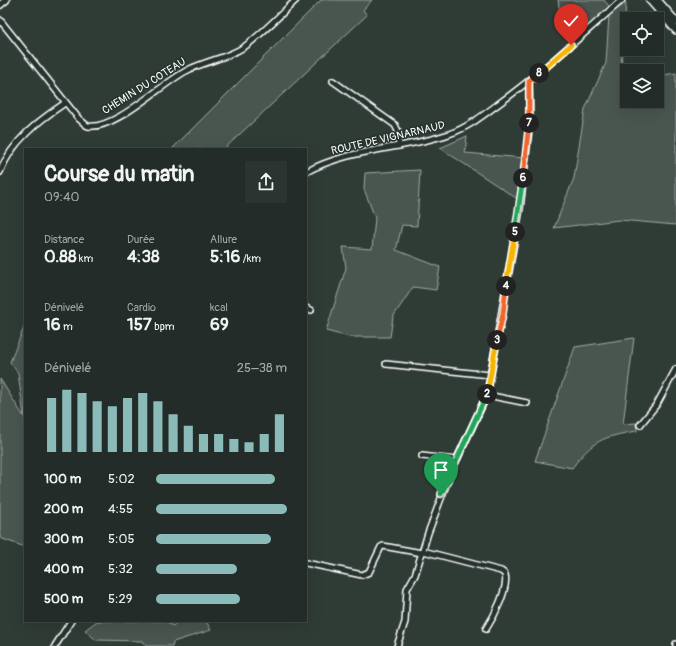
<!DOCTYPE html>
<html lang="fr">
<head>
<meta charset="utf-8">
<style>
  body { margin:0; font-family:Pangolin,sans-serif; background:#2b3430; color:#f1f3f6; height:100vh; display:flex; flex-direction:column; font-size:15px; white-space:nowrap }
  * { box-sizing:border-box; margin:0 }
  p { font-size:13px; color:#a3a7a8 }
  .icon { flex:none; width:22px; height:22px; fill:none; stroke:currentColor; stroke-width:2; stroke-linecap:round; stroke-linejoin:round }
  .map { position:relative; flex:1; overflow:hidden }
  .panel { position:absolute; left:24px; top:148px; width:283px; height:474px; display:flex; flex-direction:column; background:#232c28; border-radius:0px; box-shadow:0 4px 16px #0002,0 0 0 1px #404845 }
  .panel>* { flex:none }
  .tools { position:absolute; left:620px; top:12px; display:grid; gap:8px }
  .tools a { display:grid; place-items:center; width:44px; height:44px; border-radius:0px; background:#232c28; box-shadow:0 4px 16px #0002,0 0 0 1px #404845; font-size:20px }
  .pin { position:absolute; display:grid; place-items:center; width:34px; height:34px; color:#fff; margin:-41px -17px; border-radius:50% 50% 50% 0; rotate:-45deg; box-shadow:0 0 4px #0007 }
  .pin .icon { rotate:45deg }
  .km { position:absolute; width:20px; height:20px; margin:-10px; border-radius:50%; background:#222; color:#fff; font-size:11px; line-height:20px; text-align:center }
  .round { display:grid; place-items:center; flex:none; width:42px; height:42px; border-radius:0px; background:#2b3430 }
  .overview { display:flex; align-items:center; justify-content:space-between; height:68px; padding:0 20px }
  h1 { font-size:22px; font-weight:700; line-height:30px }
  .metrics { display:grid; grid-template-columns:repeat(3,1fr); gap:6px; height:68px; padding:4px 20px }
  .metrics div { display:grid; align-content:center }
  .metrics b { font-size:17px; font-weight:700 }
  .metrics small { font-size:11px; font-weight:400 }
  .metrics p { font-size:11px }
  .chart { height:112px; padding:8px 20px }
  .chart p { display:flex; justify-content:space-between }
  .chart svg { width:100%; height:72px; margin-top:4px; stroke:#8bbbb9; stroke-width:6 }
  ul { padding:0 20px; list-style:none; font-size:13px }
  li { display:grid; grid-template-columns:64px 48px 1fr; align-items:center; height:30px }
  li i { height:10px; border-radius:5px; background:#8bbbb9 }
  .map>svg:first-child { display:block }
</style>
</head>
<body>
<div class="map">
<svg width="676" height="646" viewBox="0 0 676 646">
  <rect width="100%" height="100%" fill="#2f3b35"/>
  <filter id="ink" filterUnits="userSpaceOnUse"><feTurbulence type="fractalNoise" baseFrequency=".025" numOctaves="2"/><feDisplacementMap in="SourceGraphic" scale="8" xChannelSelector="R" yChannelSelector="G"/><feConvolveMatrix kernelMatrix="1 2 1 2 8 2 1 2 1" color-interpolation-filters="sRGB"/></filter>
  <g filter="url(#ink)">
    <g fill="#4a544f" stroke="#a4aaa7">
      <polygon points="321,0 372,0 363,10 367,15 224,149 172,149"/>
      <polygon points="558,0 604,0 609,6 580,35 574,38 563,34"/>
      <polygon points="626,3 620,80 627,79 627,101 657,101 657,76 676,73 676,225 619,220 554,228 574,178 585,109 606,63 609,15"/>
      <polygon points="467,136 465,153 524,158 519,200 440,148"/>
      <polygon points="420,170 417,226 402,225 396,250 440,267 436,290 413,287 393,317 390,337 349,337 326,331 346,268 343,247 372,249 375,218 364,189 365,173"/>
      <polygon points="25,325 25,547 0,538 0,379 24,417 18,373 10,362"/>
      <path d="M634,338l-11,86 13,-1 1,8c-35,6 -44,9 -65,37l-37,-7 40,-114z"/>
      <polygon points="97,621 166,621 173,626 178,621 206,621 211,630 173,642 172,646 146,646 142,641 96,640 85,630"/>
    </g>
    <g fill="none" stroke-linecap="round" stroke-linejoin="round">
      <g stroke="#fff" stroke-width="8">
        <g id="minor">
          <path d="M0,20l79,99c3,2 6,6 9,7 28,4 75,-44 100,-56 18,-9 39,-12 56,-23 18,-13 35,-31 52,-47"/>
          <polyline points="333,81 395,125 398,131 399,146"/>
          <path d="M0,172c12,-31 38,-51 65,-69"/>
          <path d="M306,172c44,-24 96,-22 143,-38 20,-7 36,-20 52,-32 43,-31 81,-67 121,-102"/>
          <polyline points="306,308 311,310"/>
          <polyline points="386,364 490,375"/>
          <polyline points="487,395 527,403"/>
          <polyline points="640,425 657,404 676,369"/>
          <polyline points="422,456 456,460"/>
          <path d="M423,551l78,20 4,3c4,14 -11,43 -19,55"/>
          <polyline points="306,563 362,575 369,572 381,547 383,546 422,553"/>
          <polyline points="55,646 71,621"/>
          <polyline points="397,646 405,622 407,589 415,575 428,533 451,472 487,395 520,209 530,120 529,81"/>
          <polyline points="676,646 676,644"/>
        </g>
      </g>
      <g stroke="#fff" stroke-width="9">
        <polyline id="major" points="0,5 6,0"/>
      </g>
      <g stroke="#fff" stroke-width="10">
        <g id="highway">
          <polyline points="650,0 676,30"/>
          <polyline points="657,0 676,22"/>
        </g>
      </g>
      <use href="#minor" stroke="#26332d" stroke-width="5"/>
      <use href="#major" stroke="#26332d" stroke-width="6"/>
      <use href="#highway" stroke="#26332d" stroke-width="7"/>
    </g>
  </g>
  <g fill="none" stroke-linecap="round" stroke-linejoin="round" filter="url(#ink)">
    <g stroke="#fff" stroke-width="8">
      <polyline id="split-1" points="441,494 464,444"/>
    </g>
    <g stroke="#fff" stroke-width="8">
      <polyline id="split-2" points="464,444 487,394"/>
    </g>
    <g stroke="#fff" stroke-width="8">
      <polyline id="split-3" points="487,394 497,340"/>
    </g>
    <g stroke="#fff" stroke-width="8">
      <polyline id="split-4" points="497,340 503,314 506,286"/>
    </g>
    <g stroke="#fff" stroke-width="8">
      <polyline id="split-5" points="506,286 515,232"/>
    </g>
    <g stroke="#fff" stroke-width="8">
      <polyline id="split-6" points="515,232 523,178"/>
    </g>
    <g stroke="#fff" stroke-width="8">
      <polyline id="split-7" points="523,178 529,123"/>
    </g>
    <g stroke="#fff" stroke-width="8">
      <polyline id="split-8" points="529,123 529,81 539,73"/>
    </g>
    <g stroke="#fff" stroke-width="8">
      <polyline id="split-9" points="539,73 571,45"/>
    </g>
    <use href="#split-1" stroke="#22a559" stroke-width="5"/>
    <use href="#split-2" stroke="#22a559" stroke-width="5"/>
    <use href="#split-3" stroke="#f5b400" stroke-width="5"/>
    <use href="#split-4" stroke="#f0652b" stroke-width="5"/>
    <use href="#split-5" stroke="#f5b400" stroke-width="5"/>
    <use href="#split-6" stroke="#22a559" stroke-width="5"/>
    <use href="#split-7" stroke="#f0652b" stroke-width="5"/>
    <use href="#split-8" stroke="#f0652b" stroke-width="5"/>
    <use href="#split-9" stroke="#f5b400" stroke-width="5"/>
  </g>
  <g text-anchor="middle" dominant-baseline="central" stroke-width="3" stroke-linejoin="round" paint-order="stroke">
    <g font-size="11" fill="#fff" stroke="#26332d">
      <text transform="translate(144 86) rotate(-32)">CHEMIN DU COTEAU</text>
      <text transform="translate(388 138) rotate(-13)">ROUTE DE VIGNARNAUD</text>
    </g>
  </g>
</svg>
<div class="tools">
<a><svg class="icon" aria-label="locate" viewBox="0 0 24 24"><circle cx="12" cy="12" r="6"/><path d="M12 2v4M12 18v4M2 12h4M18 12h4"/></svg></a>
<a><svg class="icon" aria-label="layers" viewBox="0 0 24 24"><path d="M12 4l9 5-9 5-9-5zM3 14l9 5 9-5"/></svg></a>
</div>
<div class="pin" style="left:441px;top:494px;background:#1e9e55"><svg class="icon" aria-label="arrive" viewBox="0 0 24 24"><path d="M6 21V4h12l-3 4 3 4H6"/></svg></div>
<div class="pin" style="left:571px;top:45px;background:#d93025"><svg class="icon" aria-label="check" viewBox="0 0 24 24"><path d="M5 12l5 5 9-10"/></svg></div>
<b class="km" style="left:487px;top:394px">2</b>
<b class="km" style="left:497px;top:340px">3</b>
<b class="km" style="left:506px;top:286px">4</b>
<b class="km" style="left:515px;top:232px">5</b>
<b class="km" style="left:523px;top:178px">6</b>
<b class="km" style="left:529px;top:123px">7</b>
<b class="km" style="left:539px;top:73px">8</b>
<section class="panel">
<div class="overview"><div><h1>Course du matin</h1><p>09:40</p></div><a class="round"><svg class="icon" aria-label="share" viewBox="0 0 24 24"><path d="M12 15V3M7 8l5-5 5 5M5 13v7h14v-7"/></svg></a></div>
<div class="metrics">
<div><p>Distance</p><b>0.88<small> km</small></b></div>
<div><p>Durée</p><b>4:38</b></div>
<div><p>Allure</p><b>5:16<small> /km</small></b></div>
</div>
<div class="metrics">
<div><p>Dénivelé</p><b>16<small> m</small></b></div>
<div><p>Cardio</p><b>157<small> bpm</small></b></div>
<div><p>kcal</p><b>69</b></div>
</div>
<div class="chart"><p><span>Dénivelé</span>25–38 m</p>
<svg viewBox="0 0 160 44" preserveAspectRatio="none"><path d="M5 44V11M15 44V6M25 44V8M35 44V13M45 44V16M55 44V11M65 44V8M75 44V13M85 44V21M95 44V28M105 44V33M115 44V33M125 44V36M135 44V38M145 44V33M155 44V21"/></svg>
</div>
<ul>
<li><b>100 m</b>5:02<i style="width:91%"></i></li>
<li><b>200 m</b>4:55<i style="width:100%"></i></li>
<li><b>300 m</b>5:05<i style="width:88%"></i></li>
<li><b>400 m</b>5:32<i style="width:62%"></i></li>
<li><b>500 m</b>5:29<i style="width:64%"></i></li>
</ul>
</section>
</div>
</body>
</html>
